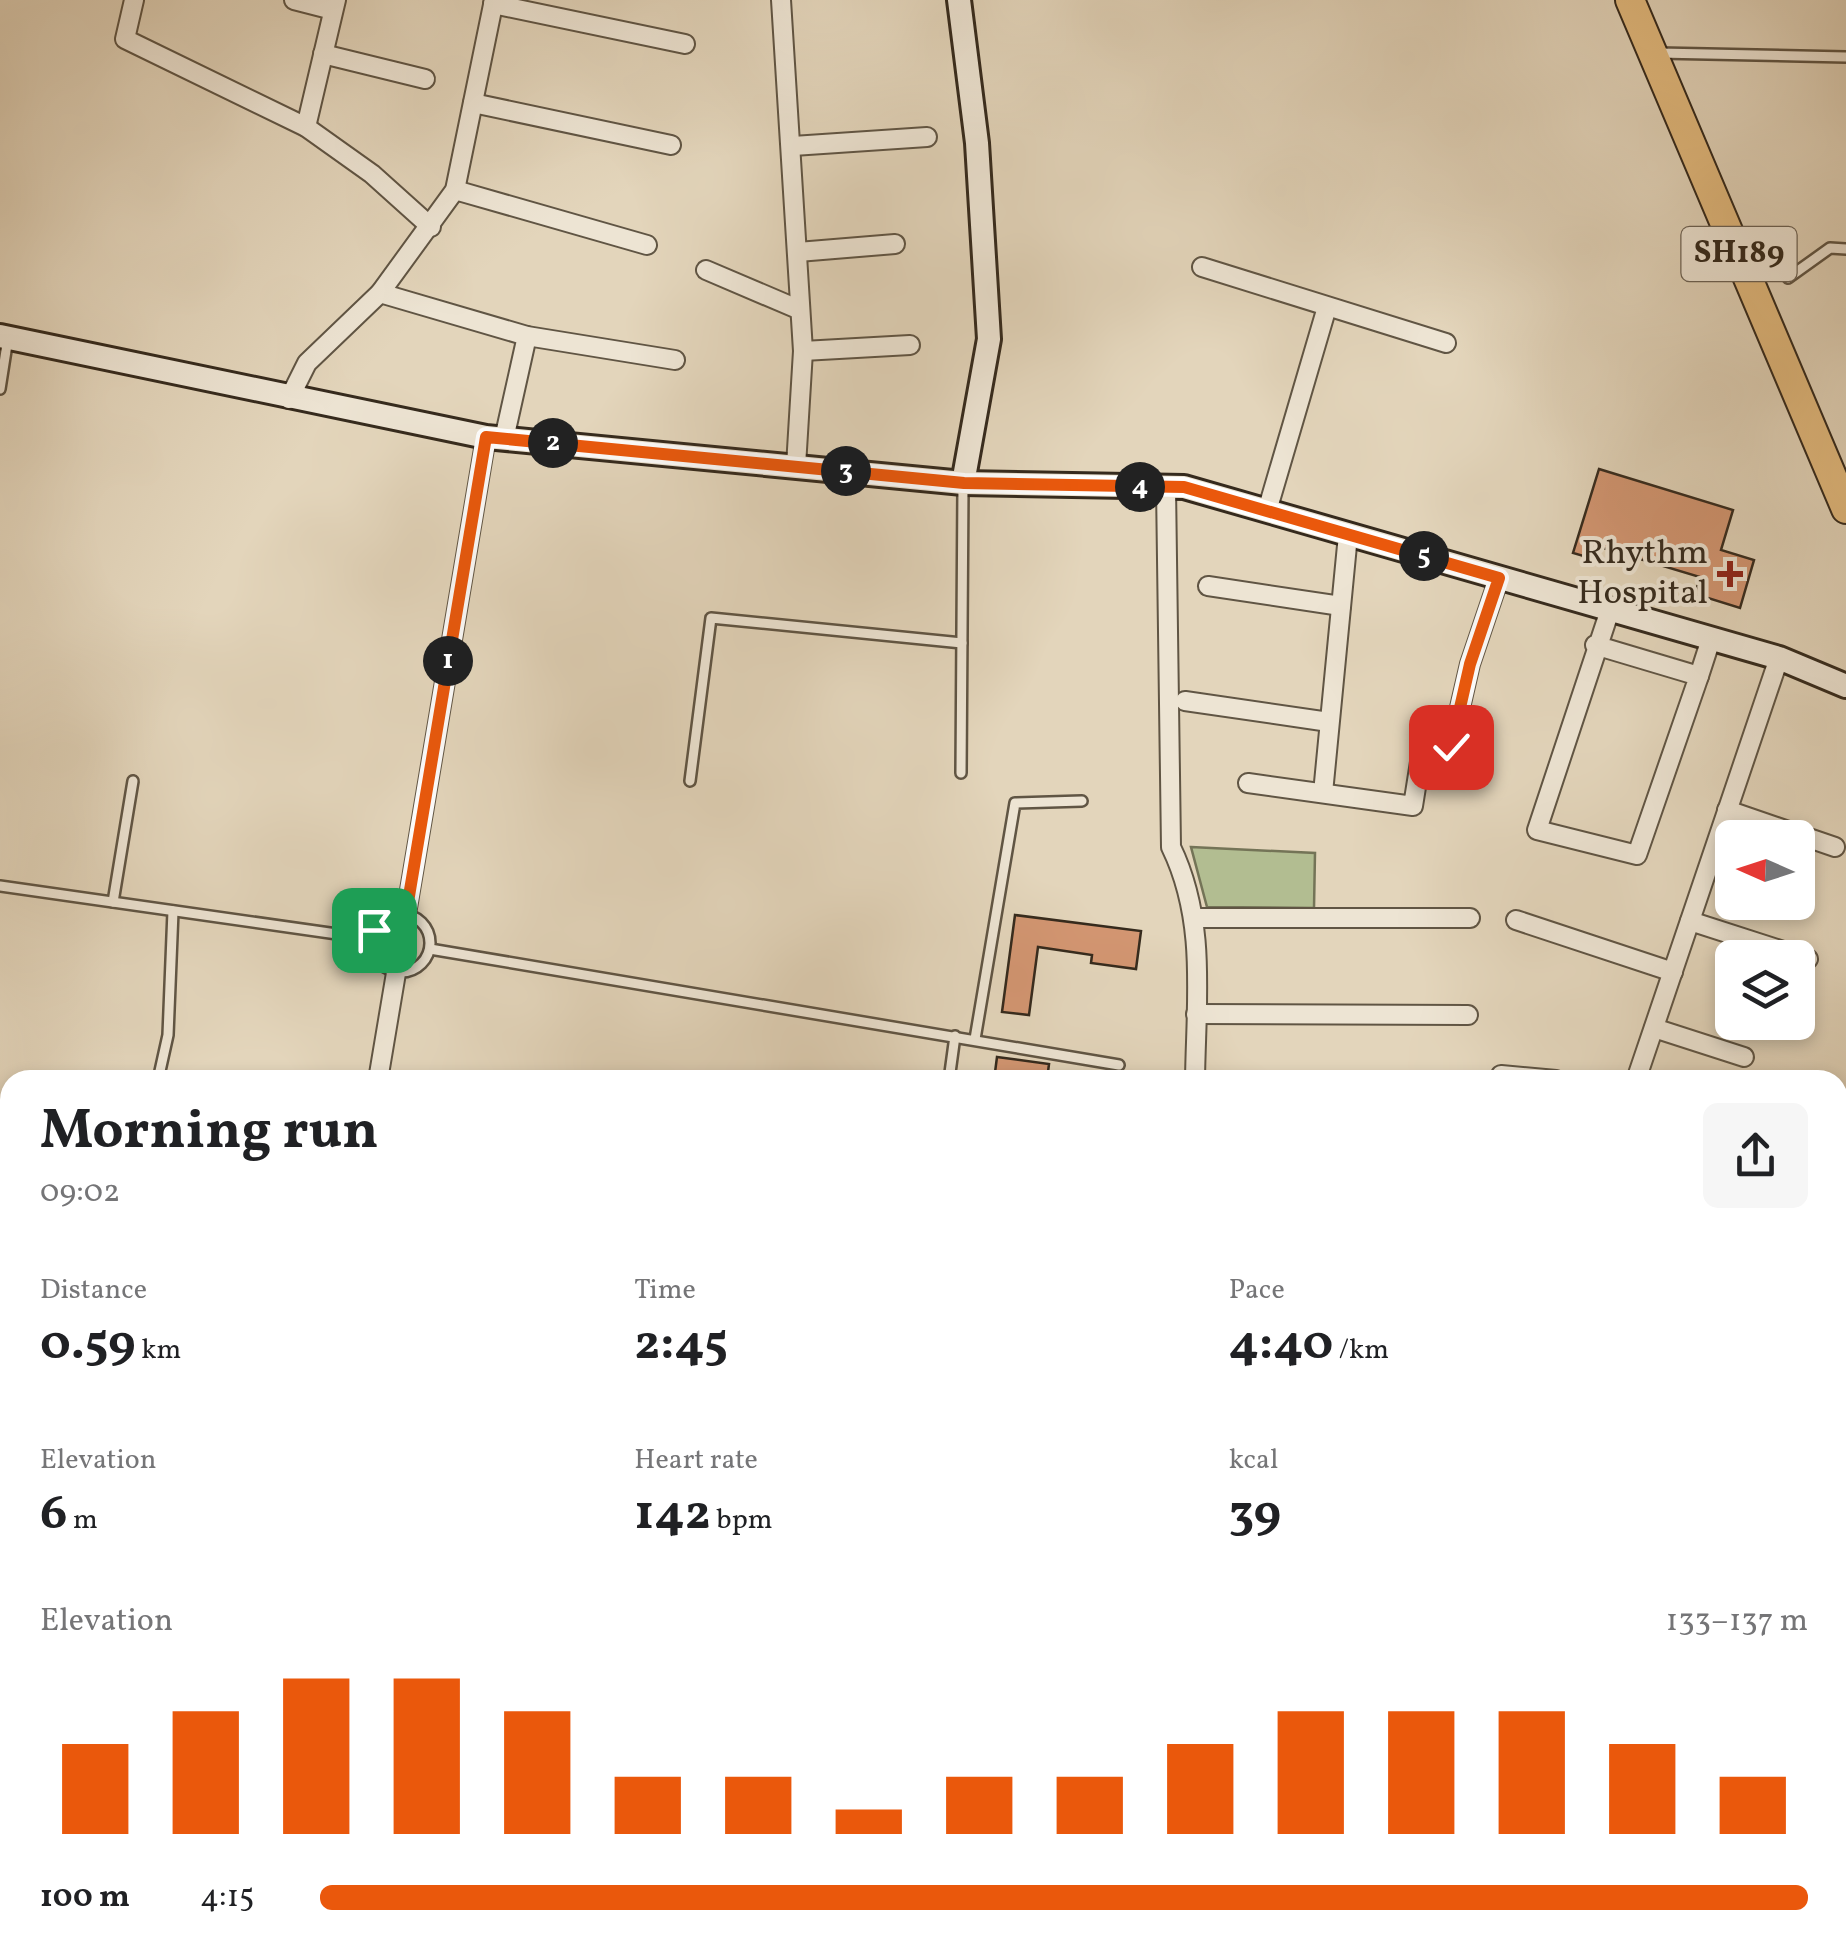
<!DOCTYPE html>
<html lang="en">
<head>
<meta charset="utf-8">
<style>
  body { margin:0; font-family:Vollkorn,serif; background:#f6f6f6; color:#202124; height:100vh; display:flex; flex-direction:column; font-size:38px; white-space:nowrap }
  * { box-sizing:border-box; margin:0 }
  p { font-size:32px; color:#757577 }
  .icon { flex:none; width:55px; height:55px; fill:none; stroke:currentColor; stroke-width:2; stroke-linecap:round; stroke-linejoin:round }
  .map { position:relative; flex:1; overflow:hidden }
  .panel { position:absolute; left:0px; top:1070px; width:1848px; height:888px; display:flex; flex-direction:column; background:#fff; border-radius:30px 30px 0 0; box-shadow:0 5px 15px #0003 }
  .panel>* { flex:none }
  .needle { width:65px; rotate:273deg }
  .fabs { position:absolute; left:1715px; top:820px; display:grid; gap:20px }
  .fabs a { display:grid; place-items:center; width:100px; height:100px; border-radius:15px; background:#fff; box-shadow:0 5px 15px #0003; font-size:50px }
  .pin { position:absolute; display:grid; place-items:center; width:85px; height:85px; color:#fff; margin:-42px; border-radius:20px; box-shadow:0 5px 15px #0006 }
  .km { position:absolute; width:50px; height:50px; margin:-25px; border-radius:50%; background:#222; color:#fff; font-size:28px; line-height:50px; text-align:center }
  .round { display:grid; place-items:center; flex:none; width:105px; height:105px; border-radius:15px; background:#f6f6f6 }
  .summary { display:flex; align-items:center; justify-content:space-between; height:170px; padding:0 40px }
  h1 { font-size:55px; font-weight:700; line-height:75px }
  .stats { display:grid; grid-template-columns:repeat(3,1fr); gap:15px; height:170px; padding:10px 40px }
  .stats div { display:grid; align-content:center }
  .stats b { font-size:50px; font-weight:700 }
  .stats small { font-size:28px; font-weight:400 }
  .stats p { font-size:28px }
  .chart { height:280px; padding:20px 40px }
  .chart p { display:flex; justify-content:space-between }
  .chart svg { width:100%; height:180px; margin-top:10px; stroke:#ea580c; stroke-width:6 }
  ul { padding:0 40px; list-style:none; font-size:32px }
  li { display:grid; grid-template-columns:160px 120px 1fr; align-items:center; height:75px }
  li i { height:25px; border-radius:12px; background:#ea580c }
  .map>svg:first-child { display:block }
</style>
</head>
<body>
<div class="map">
<svg width="1846" height="1956" viewBox="0 0 1846 1956">
  <rect width="100%" height="100%" fill="#e3d5bb"/>
  <filter id="stains"><feTurbulence type="fractalNoise" baseFrequency=".002" numOctaves="4"/><feColorMatrix values="0 0 0 0 .2 0 0 0 0 .09 0 0 0 0 .02 0 0 0 .5 -.17"/></filter>
  <radialGradient id="worn" r=".72"><stop offset=".6" stop-color="#630" stop-opacity="0"/><stop offset="1" stop-color="#630" stop-opacity=".3"/></radialGradient>
  <polygon fill="#b2bd91" stroke="#747457" stroke-width="2.5" points="1191,847 1315,853 1314,908 1207,907"/>
  <g fill="#d39672" stroke="#352a1d" stroke-width="2.5">
    <polygon points="1599,469 1733,510 1721,550 1754,560 1740,608 1695,594 1700,577 1600,547 1597,560 1573,553"/>
    <polygon points="1015,915 1141,931 1136,969 1091,963 1092,955 1038,947 1029,1015 1002,1012"/>
    <polygon points="997,1057 1049,1064 1047,1080 1015,1076 1014,1080 994,1080"/>
  </g>
  <g fill="none" stroke-linecap="round" stroke-linejoin="round">
    <g stroke="#605544" stroke-width="14">
      <g id="lane">
        <polyline points="1659,53 1846,57"/>
        <polyline points="1788,278 1830,248 1846,249"/>
        <polyline points="0,389 8,338"/>
        <polyline points="961,773 963,486"/>
        <polyline points="690,781 711,618 962,643"/>
        <polyline points="0,886 372,939"/>
        <polyline points="113,902 133,781"/>
        <circle cx="401" cy="943" r="29"/>
        <polyline points="430,949 1119,1065"/>
        <polyline points="975,1039 1015,803 1082,801"/>
        <polyline points="158,1080 168,1035 173,911"/>
        <polyline points="949,1080 955,1036"/>
        <polyline points="0,1344 10,1345"/>
      </g>
    </g>
    <g stroke="#605544" stroke-width="22">
      <g id="street">
        <polyline points="134,0 125,39 306,127 372,174 431,227"/>
        <polyline points="294,0 333,10"/>
        <polyline points="781,0 803,351 796,466"/>
        <polyline points="493,4 685,44"/>
        <polyline points="323,54 425,79"/>
        <polyline points="473,103 671,145"/>
        <polyline points="306,127 336,0"/>
        <polyline points="793,146 927,137"/>
        <polyline points="455,190 647,245"/>
        <polyline points="798,252 895,244"/>
        <polyline points="1202,267 1446,343"/>
        <polyline points="706,270 800,310"/>
        <polyline points="380,293 527,336 675,360"/>
        <polyline points="803,351 910,345"/>
        <polyline points="289,399 307,363 380,293 455,190 494,0"/>
        <polyline points="504,439 527,336"/>
        <path d="M1166,487l5,360c36,74 25,153 24,233"/>
        <polyline points="1267,511 1327,307"/>
        <polyline points="1208,586 1341,606"/>
        <polyline points="1595,645 1699,676 1637,855 1537,830 1610,610"/>
        <polyline points="1699,676 1711,639"/>
        <polyline points="1185,701 1329,722"/>
        <polyline points="1248,783 1413,806 1423,743 1451,747 1470,664 1499,578"/>
        <polyline points="1323,793 1348,535"/>
        <polyline points="1727,810 1835,847"/>
        <polyline points="406,914 486,437"/>
        <polyline points="1194,918 1470,918"/>
        <polyline points="1516,920 1673,972"/>
        <polyline points="1690,921 1808,959"/>
        <polyline points="1196,1014 1468,1015"/>
        <polyline points="1654,1028 1744,1057"/>
        <polyline points="1501,1075 1556,1080"/>
        <polyline points="378,1080 396,973"/>
        <polyline points="1636,1080 1779,658"/>
        <polyline points="1838,1454 1846,1431"/>
        <polyline points="1838,1515 1846,1509"/>
        <polyline points="0,1726 10,1728"/>
        <polyline points="1838,1830 1846,1833"/>
        <polyline points="1838,1947 1846,1949"/>
        <polyline points="417,1948 436,1956"/>
        <polyline points="589,1948 593,1956"/>
        <polyline points="69,1956 77,1956"/>
        <polyline points="281,1956 283,1950 308,1956"/>
        <polyline points="364,1956 367,1948"/>
        <polyline points="645,1956 666,1948"/>
        <polyline points="926,1956 936,1948"/>
      </g>
    </g>
    <g stroke="#352a1d" stroke-width="28">
      <g id="secondary">
        <polyline points="959,0 977,143 989,339 963,483"/>
        <polyline points="0,336 486,437 963,483 1184,487 1779,658 1846,686"/>
        <polyline points="1838,1876 1846,1869"/>
        <polyline points="1751,1956 1760,1948"/>
      </g>
    </g>
    <g stroke="#352a1d" stroke-width="32">
      <polyline id="primary" points="1630,0 1846,509"/>
    </g>
    <use href="#lane" stroke="#ede4d3" stroke-width="9"/>
    <use href="#street" stroke="#ede4d3" stroke-width="18"/>
    <use href="#secondary" stroke="#ede4d3" stroke-width="22"/>
    <use href="#primary" stroke="#e2ba7e" stroke-width="28"/>
  </g>
  <g fill="none" stroke-linecap="round" stroke-linejoin="round">
    <g stroke="#fff" stroke-width="20">
      <polyline id="route" points="374,930 388,917 406,914 486,437 964,483 1184,487 1499,578 1470,664 1451,747"/>
    </g>
    <use href="#route" stroke="#ea580c" stroke-width="12"/>
  </g>
  <path fill="#8f2418" stroke="#ede4d3" stroke-width="4" d="M1725 559h10v10h10v10h-10v10h-10v-10h-10v-10h10z"/>
  <g text-anchor="middle" dominant-baseline="central" stroke-width="8" stroke-linejoin="round" paint-order="stroke">
    <rect fill="#ede4d3" stroke="#6c6254" stroke-width="2.5" x="1681.5" y="227" width="115" height="54" rx="8"/>
    <g font-size="32" font-weight="bold" fill="#352a1d">
      <text x="1739" y="254">SH189</text>
    </g>
    <g font-size="35" fill="#352a1d" stroke="#ede4d3" text-anchor="end">
      <text x="1708" y="554">Rhythm<tspan x="1708" dy="40">Hospital</tspan></text>
    </g>
  </g>
  <rect width="100%" height="100%" filter="url(#stains)"/>
  <rect width="100%" height="100%" fill="url(#worn)"/>
</svg>
<div class="fabs">
<a><svg class="needle" viewBox="-14 -14 28 28"><path d="M0-13l5 13h-10z" fill="#e53935"/><path d="M0 13l5-13h-10z" fill="#757577"/></svg></a>
<a><svg class="icon" aria-label="layers" viewBox="0 0 24 24"><path d="M12 4l9 5-9 5-9-5zM3 14l9 5 9-5"/></svg></a>
</div>
<div class="pin" style="left:374px;top:930px;background:#1e9e55"><svg class="icon" aria-label="arrive" viewBox="0 0 24 24"><path d="M6 21V4h12l-3 4 3 4H6"/></svg></div>
<div class="pin" style="left:1451px;top:747px;background:#d93025"><svg class="icon" aria-label="check" viewBox="0 0 24 24"><path d="M5 12l5 5 9-10"/></svg></div>
<b class="km" style="left:448px;top:661px">1</b>
<b class="km" style="left:553px;top:443px">2</b>
<b class="km" style="left:846px;top:471px">3</b>
<b class="km" style="left:1140px;top:487px">4</b>
<b class="km" style="left:1424px;top:556px">5</b>
<section class="panel">
<div class="summary"><div><h1>Morning run</h1><p>09:02</p></div><a class="round"><svg class="icon" aria-label="share" viewBox="0 0 24 24"><path d="M12 15V3M7 8l5-5 5 5M5 13v7h14v-7"/></svg></a></div>
<div class="stats">
<div><p>Distance</p><b>0.59<small> km</small></b></div>
<div><p>Time</p><b>2:45</b></div>
<div><p>Pace</p><b>4:40<small> /km</small></b></div>
</div>
<div class="stats">
<div><p>Elevation</p><b>6<small> m</small></b></div>
<div><p>Heart rate</p><b>142<small> bpm</small></b></div>
<div><p>kcal</p><b>39</b></div>
</div>
<div class="chart"><p><span>Elevation</span>133–137 m</p>
<svg viewBox="0 0 160 44" preserveAspectRatio="none"><path d="M5 44V22M15 44V14M25 44V6M35 44V6M45 44V14M55 44V30M65 44V30M75 44V38M85 44V30M95 44V30M105 44V22M115 44V14M125 44V14M135 44V14M145 44V22M155 44V30"/></svg>
</div>
<ul>
<li><b>100 m</b>4:15<i style="width:100%"></i></li>
</ul>
</section>
</div>
</body>
</html>
